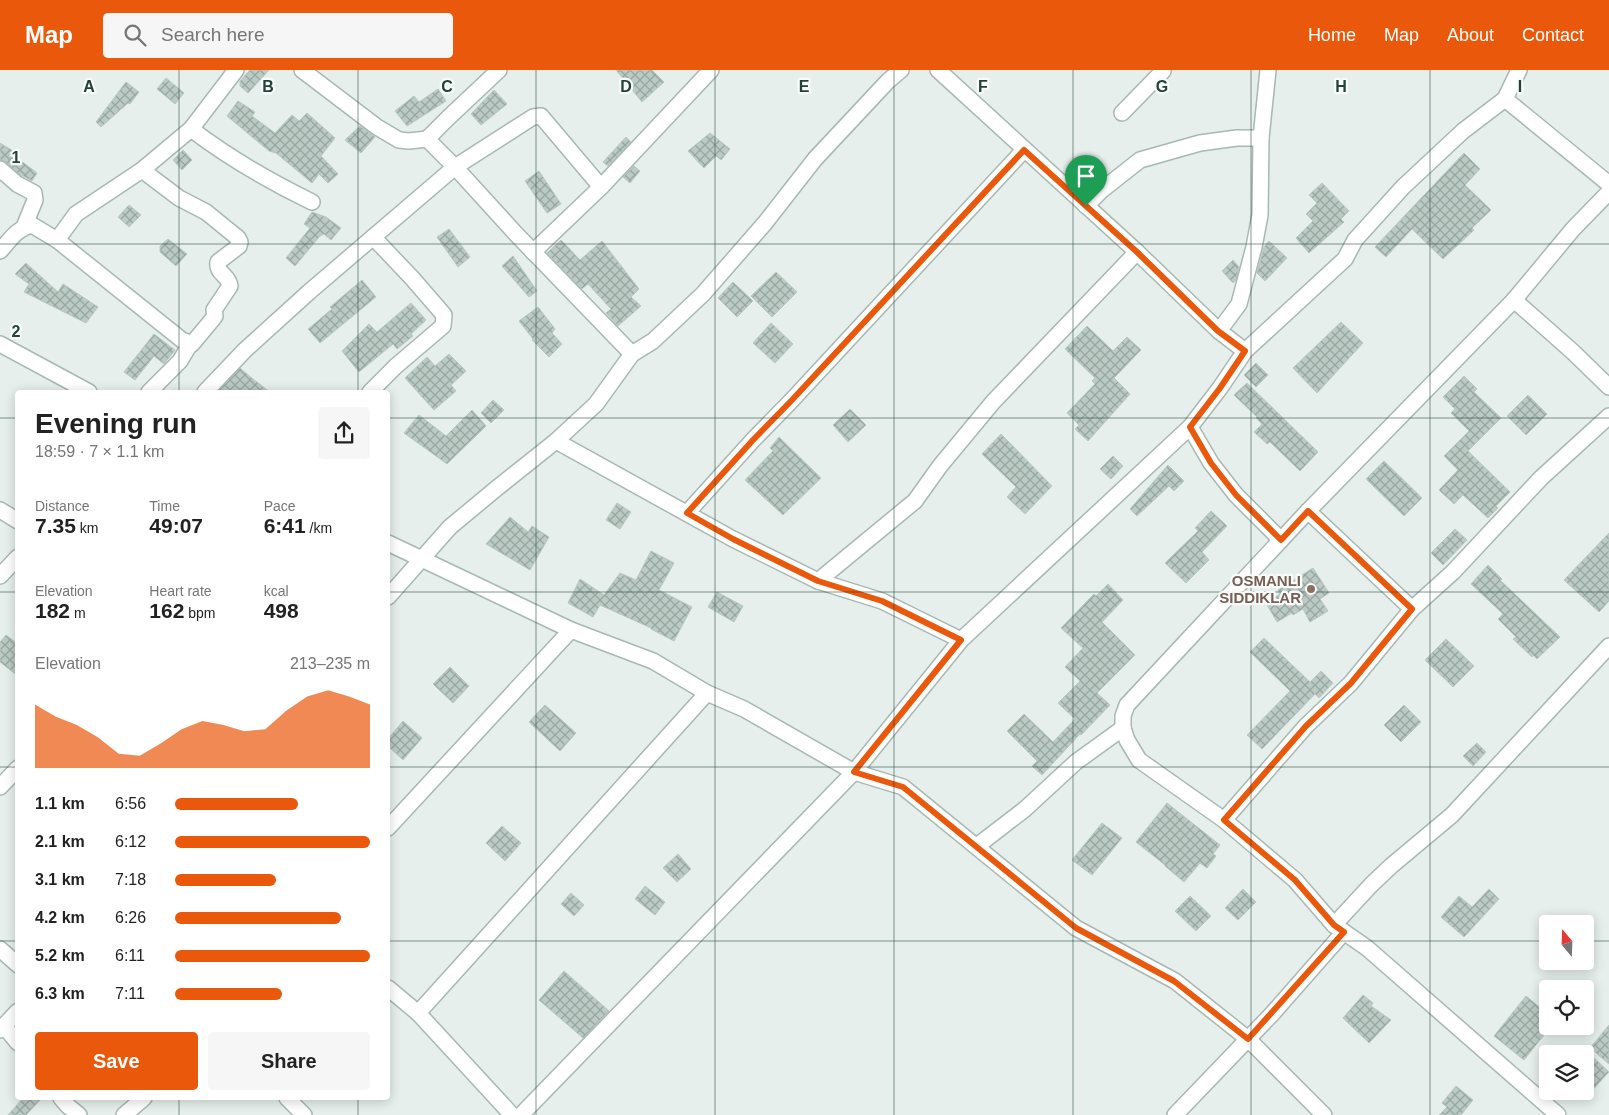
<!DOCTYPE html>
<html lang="en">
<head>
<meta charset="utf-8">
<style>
  body { margin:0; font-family:Helvetica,sans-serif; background:#f6f6f6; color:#222; height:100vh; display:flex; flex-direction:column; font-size:19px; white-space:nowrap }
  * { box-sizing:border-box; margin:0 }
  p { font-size:16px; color:#767676 }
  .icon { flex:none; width:28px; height:28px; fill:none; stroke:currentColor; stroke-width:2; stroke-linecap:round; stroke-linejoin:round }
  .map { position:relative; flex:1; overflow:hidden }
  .details { position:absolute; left:15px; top:320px; width:375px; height:710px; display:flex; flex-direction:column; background:#fff; border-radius:5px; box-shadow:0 2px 12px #0003 }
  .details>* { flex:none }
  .needle { width:32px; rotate:341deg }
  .buttons { position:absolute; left:1539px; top:845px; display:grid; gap:10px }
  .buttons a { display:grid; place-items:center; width:55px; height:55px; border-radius:5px; background:#fff; box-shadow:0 2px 12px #0003; font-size:25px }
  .pin { position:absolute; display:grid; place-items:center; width:42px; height:42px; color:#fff; margin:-51px -21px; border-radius:50% 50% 50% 0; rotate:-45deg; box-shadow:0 0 5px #0007 }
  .pin .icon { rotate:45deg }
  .round { display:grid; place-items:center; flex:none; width:52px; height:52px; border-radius:5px; background:#f6f6f6 }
  .overview { display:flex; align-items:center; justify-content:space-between; height:85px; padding:0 20px }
  h1 { font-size:28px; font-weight:600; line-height:38px }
  .metrics { display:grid; grid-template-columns:repeat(3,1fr); gap:8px; height:85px; padding:5px 20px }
  .metrics div { display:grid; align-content:center }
  .metrics b { font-size:21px; font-weight:600 }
  .metrics small { font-size:14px; font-weight:400 }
  .metrics p { font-size:14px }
  .chart { height:140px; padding:10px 20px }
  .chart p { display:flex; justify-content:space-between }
  .chart svg { width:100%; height:90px; margin-top:5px; fill:#ea580c; opacity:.7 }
  .button { display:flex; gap:10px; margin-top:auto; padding:10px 20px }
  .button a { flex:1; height:58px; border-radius:5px; background:#ea580c; color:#fff; font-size:20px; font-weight:600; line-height:58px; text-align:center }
  .button a+a { background:#f6f6f6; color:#222 }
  ul { padding:0 20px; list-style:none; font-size:16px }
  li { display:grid; grid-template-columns:80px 60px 1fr; align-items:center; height:38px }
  li i { height:12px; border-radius:6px; background:#ea580c }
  header { display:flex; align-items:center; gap:30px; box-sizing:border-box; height:70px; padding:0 25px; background:#ea580c; color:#fff }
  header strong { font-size:24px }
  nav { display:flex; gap:28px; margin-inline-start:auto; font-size:18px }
  .search { width:350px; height:45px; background:#f6f6f6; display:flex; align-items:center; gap:12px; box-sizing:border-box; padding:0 18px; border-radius:5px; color:#767676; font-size:19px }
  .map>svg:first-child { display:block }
</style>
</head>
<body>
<header>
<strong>Map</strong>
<div class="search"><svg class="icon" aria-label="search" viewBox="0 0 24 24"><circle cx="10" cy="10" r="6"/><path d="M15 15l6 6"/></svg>Search here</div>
<nav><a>Home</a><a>Map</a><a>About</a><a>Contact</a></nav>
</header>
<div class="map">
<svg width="1609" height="1045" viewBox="0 0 1609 1045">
  <defs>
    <pattern id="building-cross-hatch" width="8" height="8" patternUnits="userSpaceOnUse" patternTransform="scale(1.25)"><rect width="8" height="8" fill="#bbcac4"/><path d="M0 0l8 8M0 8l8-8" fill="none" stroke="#98a6a0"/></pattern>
  </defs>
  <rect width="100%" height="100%" fill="#e6efeb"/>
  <g fill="url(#building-cross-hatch)" stroke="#b8c9c2">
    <polygon points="250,0 269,0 248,23 240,16 240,11"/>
    <polygon points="616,0 652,0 664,12 642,32"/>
    <polygon points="166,8 184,23 175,34 157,19"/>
    <polygon points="126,12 139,22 130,34 128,33 101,57 96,52"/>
    <polygon points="438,19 446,31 407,56 395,41 414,26 419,32"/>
    <polygon points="494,20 507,34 481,55 471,44"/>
    <polygon points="238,31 255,42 252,46 275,63 292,45 299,51 307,43 335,68 321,86 338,104 328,113 319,104 312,113 276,83 269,81 227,46"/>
    <polygon points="360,56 375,67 361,83 345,70"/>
    <polygon points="710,63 730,79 721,90 716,86 704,98 688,81"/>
    <polygon points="626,67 631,72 608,96 603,92"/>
    <polygon points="0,73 18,84 16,87 37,103 32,111 18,103 6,92 0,90"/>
    <polygon points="183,80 192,90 182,100 173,90"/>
    <polygon points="1464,83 1480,99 1465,115 1491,140 1472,158 1474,160 1443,189 1412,159 1386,187 1375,177"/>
    <polygon points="634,96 640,101 630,113 623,107"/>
    <polygon points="539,101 561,134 547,143 525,111"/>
    <polygon points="1322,113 1349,141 1341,149 1344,152 1309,183 1296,168 1313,151 1306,144 1317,133 1309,125"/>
    <polygon points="129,135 141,145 129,157 118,147"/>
    <polygon points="312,142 326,147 341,158 331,170 324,164 320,166 295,196 286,188 310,158 304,154"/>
    <polygon points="449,159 470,187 458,197 437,167"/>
    <polygon points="168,169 187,184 176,196 160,182 160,176"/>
    <polygon points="561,170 580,190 602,171 639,219 631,227 641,236 618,256 606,243 611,239 588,214 582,219 547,183"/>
    <polygon points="1269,171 1287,188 1265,211 1257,203 1264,177"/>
    <polygon points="513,186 537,221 529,227 502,196"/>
    <polygon points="1233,190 1239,197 1236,210 1233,213 1222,201"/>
    <polygon points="26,193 58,222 63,214 98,237 86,253 24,222 29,214 15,204"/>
    <polygon points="776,202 797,222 772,247 751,226"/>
    <polygon points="362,210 376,227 320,273 308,259 332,239 330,237"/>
    <polygon points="733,212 753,231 737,247 718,228"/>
    <polygon points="411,233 426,250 411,264 413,266 397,279 393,274 359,302 342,281 369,254 377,262"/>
    <polygon points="538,237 555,259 552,263 562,274 549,287 532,270 533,269 519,251"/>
    <polygon points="1341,252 1363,273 1317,323 1293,298"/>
    <polygon points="771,253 793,274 775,293 753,273"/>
    <polygon points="1087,256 1113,281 1127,267 1141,280 1114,308 1130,324 1088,371 1075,359 1079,355 1067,343 1095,314 1092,311 1095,308 1065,279"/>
    <polygon points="154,264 175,280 164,294 154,286 135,310 124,302"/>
    <polygon points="449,284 466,301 451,315 456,321 434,340 405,308 427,287 435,296"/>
    <polygon points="1256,293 1268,305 1256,317 1244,305"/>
    <polygon points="240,298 253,309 270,322 217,322"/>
    <polygon points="1464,306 1477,319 1474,322 1501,348 1468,381 1510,422 1496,436 1498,438 1488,448 1463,425 1454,434 1439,420 1458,400 1444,386 1469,361 1451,343 1455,339 1443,327"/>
    <polygon points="1247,313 1318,382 1300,401 1270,372 1267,374 1254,362 1262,354 1256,348 1257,347 1234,325"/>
    <polygon points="1528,325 1547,344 1526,365 1507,346"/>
    <polygon points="493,330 504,340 491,353 481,343"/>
    <polygon points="850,339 866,355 848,372 833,355"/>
    <polygon points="472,340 486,356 447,394 404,363 419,345 446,366"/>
    <polygon points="1001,364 1052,416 1025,444 1007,427 1016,417 982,384"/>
    <polygon points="779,367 821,408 783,445 745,410 773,381 770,378"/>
    <polygon points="1113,386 1123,396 1111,409 1100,399"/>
    <polygon points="1384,391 1422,428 1404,446 1366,409"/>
    <polygon points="1168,395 1184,411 1174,421 1169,416 1137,446 1130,439"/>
    <polygon points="617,433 631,442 620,459 606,450"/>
    <polygon points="1211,441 1227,456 1202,482 1209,490 1186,513 1165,493 1198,461 1195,458"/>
    <polygon points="510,447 528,462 532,456 549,467 530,500 486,474"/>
    <polygon points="1455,459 1467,470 1443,495 1431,483"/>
    <polygon points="1609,463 1609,531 1599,542 1564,510"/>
    <polygon points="651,481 674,493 659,520 692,537 674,571 651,559 651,558 600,535 593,547 568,533 580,509 604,525 620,503 636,510"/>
    <polygon points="1488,495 1502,509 1500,510 1560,567 1537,589 1533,585 1532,587 1513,569 1516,567 1498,549 1503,544 1471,514"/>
    <polygon points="1313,498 1329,523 1320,529 1328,541 1310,552 1303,539 1293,545 1292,543 1277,552 1266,533 1280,524 1278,520"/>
    <polygon points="1108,514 1123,530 1102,552 1135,585 1097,623 1110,635 1081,665 1080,664 1042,705 1032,696 1037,691 1007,661 1024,644 1053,672 1075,649 1058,633 1080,611 1065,597 1083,578 1061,558 1094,524 1096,526"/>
    <polygon points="717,522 743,536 734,552 708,537"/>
    <polygon points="6,565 18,574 18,606 0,592 0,572"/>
    <polygon points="1264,568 1310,612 1321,601 1333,613 1319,628 1315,624 1262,679 1247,665 1290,621 1250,582"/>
    <polygon points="1446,569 1474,596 1453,617 1425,590"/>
    <polygon points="450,597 469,616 453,633 433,614"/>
    <polygon points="545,635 576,663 560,681 529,652"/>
    <polygon points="1404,635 1421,652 1401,672 1384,655"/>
    <polygon points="403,651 422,668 403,690 388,676 388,669"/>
    <polygon points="1477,673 1486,682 1473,696 1463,686"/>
    <polygon points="1167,733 1220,775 1213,784 1216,786 1207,798 1200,793 1184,812 1165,796 1165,795 1136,772"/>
    <polygon points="1102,753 1122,768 1092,805 1072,790"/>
    <polygon points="502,756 521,773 505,791 486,773"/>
    <polygon points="678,784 691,799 677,812 663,798"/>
    <polygon points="645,816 665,832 655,845 635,829"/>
    <polygon points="1243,819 1256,832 1238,850 1225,838"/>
    <polygon points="1489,819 1499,829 1464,867 1441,847 1459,826 1472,837"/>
    <polygon points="571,823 584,835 574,846 561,834"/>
    <polygon points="1190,826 1211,846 1196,861 1175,841"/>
    <polygon points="564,901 609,941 583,968 539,930"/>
    <polygon points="1363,925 1373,933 1371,936 1391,950 1369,973 1343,948"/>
    <polygon points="1526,926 1548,944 1548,960 1524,990 1494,966"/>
    <polygon points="1609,955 1609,994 1590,978"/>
    <polygon points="1594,988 1609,1002 1585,1028 1585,997"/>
    <polygon points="1456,1016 1473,1030 1461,1045 1439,1045 1447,1037 1442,1033"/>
    <polygon points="23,1028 42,1028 26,1045 8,1045"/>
  </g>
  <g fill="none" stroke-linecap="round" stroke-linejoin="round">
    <g stroke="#a8b8b2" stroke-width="18">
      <g id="minor">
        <polyline points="302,0 377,57 399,70 409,71 427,69 455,97 516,164 632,284"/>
        <polyline points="938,0 1137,182 1219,261 1245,281"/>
        <polyline points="1505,29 1609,114"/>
        <polyline points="1122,43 1163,1"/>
        <path d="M191,59c38,29 78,52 121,73"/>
        <polyline points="427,69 448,48 499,0"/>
        <polyline points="0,99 17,114 34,123 35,130 24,157"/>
        <polyline points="1609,122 1573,159 1514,230 1573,282 1609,317"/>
        <polyline points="1086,136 1102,120 1140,90 1200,73 1237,68 1261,68"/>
        <path d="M57,170l125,100 10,4 20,-24 3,-4 -1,-6 16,-24c-1,-11 -14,-12 -12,-24l21,-16 1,-4 -2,-4 -32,-26 -27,-14 -37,-28"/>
        <path d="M0,181c10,-11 17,-23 32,-26l25,15 19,-26 66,-44 49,-41 45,-59"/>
        <polyline points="533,182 601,117 711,0"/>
        <polyline points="1219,261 1239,234 1254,177 1260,145 1261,68 1268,0"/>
        <polyline points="0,274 89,322"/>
        <polyline points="149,322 180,291 190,274"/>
        <polyline points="205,322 245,280 309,222 455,97 533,47 541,46 601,117"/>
        <polyline points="370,322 396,296 443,256 444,245 412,208 373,167"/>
        <polyline points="556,371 733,469 818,511 882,531 961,570"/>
        <polyline points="0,440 18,451"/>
        <polyline points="1308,441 1127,635 1123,646 1123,658 1127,670 1139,690 1224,750 1295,810 1334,855 1367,878 1558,1045"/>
        <polyline points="687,443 753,370 792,330 1024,80"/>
        <polyline points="1281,470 1236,425 1211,393 1190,357 1220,318 1245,281 1345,189 1355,170 1403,117 1463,61 1505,29 1519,0"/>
        <polyline points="388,473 571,560 653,591 707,623 744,639 854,702 903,717 1076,858 1175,911 1248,969 1324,1045"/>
        <polyline points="0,506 18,487"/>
        <polyline points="818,511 915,431 940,396 993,332 1137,182"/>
        <polyline points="388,527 450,457 497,418 556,371 596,334 632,284 653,271 703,224 765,153 815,89 888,11 901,0"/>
        <polyline points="1412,539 1308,441 1514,230"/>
        <polyline points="0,717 18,698"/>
        <polyline points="1224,750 1306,656 1351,613 1412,539 1453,502 1541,408 1609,346"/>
        <polyline points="388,758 571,560"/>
        <polyline points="977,776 1025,739 1076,692 1123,658"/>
        <polyline points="1334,855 1371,815 1391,796 1452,745 1609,576"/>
        <polyline points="0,879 18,895"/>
        <polyline points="388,918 418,943 512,1045"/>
        <polyline points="418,943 707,623"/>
        <polyline points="4,956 18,973"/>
        <polyline points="0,960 18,941"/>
        <polyline points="61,1028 68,1036 79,1045"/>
        <polyline points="287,1028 304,1045"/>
        <polyline points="124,1045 144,1028"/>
        <polyline points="521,1045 854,702 961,570 1190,357"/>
        <polyline points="1175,1045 1272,944 1344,862"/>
      </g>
    </g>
    <use href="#minor" stroke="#fff" stroke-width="15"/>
  </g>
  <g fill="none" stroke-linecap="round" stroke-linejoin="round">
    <g stroke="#fff" stroke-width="10">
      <polygon id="route" points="1024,80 1137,182 1218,261 1245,281 1220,318 1190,357 1211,393 1236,425 1281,470 1308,441 1412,539 1351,613 1306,656 1224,750 1295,810 1334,855 1344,862 1248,969 1174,911 1076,858 903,717 854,702 961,570 882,531 818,511 733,469 687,443 753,370 792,330"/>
    </g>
    <use href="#route" stroke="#ea580c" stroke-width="6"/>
  </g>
  <path fill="none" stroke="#24423a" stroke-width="1" stroke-opacity="0.55" d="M179,0v322M358,0v322M536,0v1045M715,0v1045M894,0v1045M1073,0v1045M1251,0v1045M1430,0v1045M0,174h1609M0,348h18M388,348h1221M0,522h18M388,522h1221M0,697h18M388,697h1221M0,871h18M388,871h1160M1585,871h24M179,1028v17M358,1028v17"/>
  <circle fill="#8d6e63" stroke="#f7fbf9" stroke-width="2" cx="1311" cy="519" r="5"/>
  <g text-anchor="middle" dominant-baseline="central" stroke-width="4.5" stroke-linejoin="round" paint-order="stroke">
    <g font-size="15" font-weight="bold" fill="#785e54" stroke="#f7fbf9" text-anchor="end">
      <text x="1301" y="510">OSMANLI<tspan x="1301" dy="17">SIDDIKLAR</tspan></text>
    </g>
  </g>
  <g font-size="16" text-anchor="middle" font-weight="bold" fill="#24423a" stroke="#f7fbf9" stroke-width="4.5" stroke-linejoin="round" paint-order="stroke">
    <text x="89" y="22">A</text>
    <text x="268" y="22">B</text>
    <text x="447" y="22">C</text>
    <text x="626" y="22">D</text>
    <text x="804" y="22">E</text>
    <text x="983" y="22">F</text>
    <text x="1162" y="22">G</text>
    <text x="1341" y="22">H</text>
    <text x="1520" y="22">I</text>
    <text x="16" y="93">1</text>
    <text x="16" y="267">2</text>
  </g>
</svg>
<div class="buttons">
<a><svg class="needle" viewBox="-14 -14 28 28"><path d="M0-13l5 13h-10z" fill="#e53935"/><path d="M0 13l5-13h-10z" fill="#767676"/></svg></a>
<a><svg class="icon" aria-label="locate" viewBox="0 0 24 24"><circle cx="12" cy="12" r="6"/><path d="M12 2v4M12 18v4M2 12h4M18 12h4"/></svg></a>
<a><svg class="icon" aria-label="layers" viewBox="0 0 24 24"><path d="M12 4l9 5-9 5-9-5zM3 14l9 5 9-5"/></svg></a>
</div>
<div class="pin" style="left:1086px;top:136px;background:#1e9e55"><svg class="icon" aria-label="arrive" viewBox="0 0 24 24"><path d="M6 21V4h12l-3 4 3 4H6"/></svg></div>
<section class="details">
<div class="overview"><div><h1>Evening run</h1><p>18:59 · 7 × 1.1 km</p></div><a class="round"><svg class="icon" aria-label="share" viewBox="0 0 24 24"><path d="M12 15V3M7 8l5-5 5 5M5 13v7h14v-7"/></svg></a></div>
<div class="metrics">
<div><p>Distance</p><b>7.35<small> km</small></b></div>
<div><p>Time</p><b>49:07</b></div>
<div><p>Pace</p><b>6:41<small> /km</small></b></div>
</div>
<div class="metrics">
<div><p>Elevation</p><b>182<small> m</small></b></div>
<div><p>Heart rate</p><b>162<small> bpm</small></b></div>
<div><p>kcal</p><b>498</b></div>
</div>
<div class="chart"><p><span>Elevation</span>213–235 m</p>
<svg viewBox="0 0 160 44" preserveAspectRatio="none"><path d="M0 44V13L10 19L20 23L30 29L40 37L50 38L60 32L70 25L80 21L90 23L100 26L110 25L120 16L130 9L140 6L150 9L160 13V44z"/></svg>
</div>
<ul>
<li><b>1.1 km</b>6:56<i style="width:63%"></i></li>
<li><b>2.1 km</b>6:12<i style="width:100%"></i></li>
<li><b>3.1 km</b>7:18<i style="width:52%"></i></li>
<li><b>4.2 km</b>6:26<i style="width:85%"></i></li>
<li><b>5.2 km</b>6:11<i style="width:100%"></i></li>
<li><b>6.3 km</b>7:11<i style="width:55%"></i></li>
</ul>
<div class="button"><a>Save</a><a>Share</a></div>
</section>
</div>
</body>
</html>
